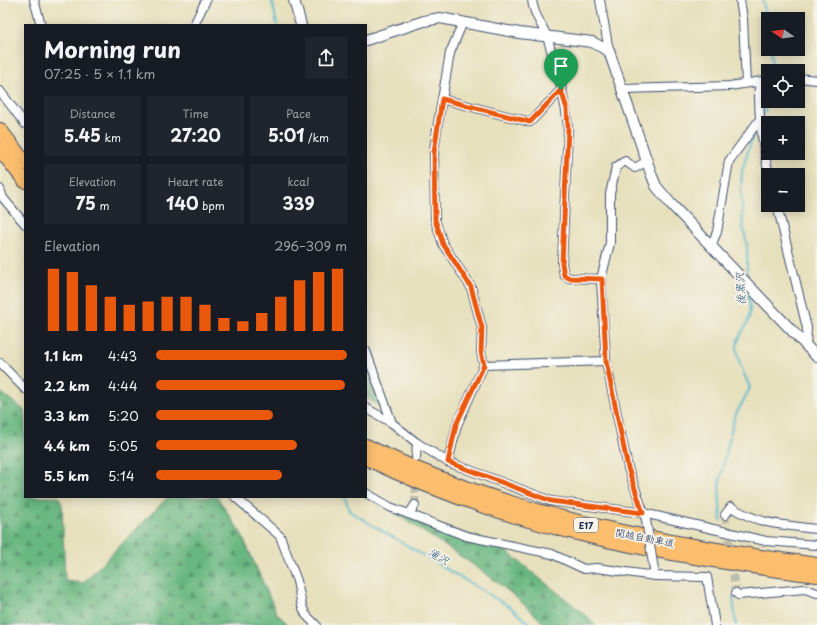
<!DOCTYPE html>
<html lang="en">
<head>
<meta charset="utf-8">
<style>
  body { margin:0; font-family:"Playpen Sans","Klee One",sans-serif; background:#20242c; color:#f1f3f6; height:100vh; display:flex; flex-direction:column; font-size:15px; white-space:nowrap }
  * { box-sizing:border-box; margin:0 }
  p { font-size:13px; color:#9ea1a6 }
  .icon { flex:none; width:22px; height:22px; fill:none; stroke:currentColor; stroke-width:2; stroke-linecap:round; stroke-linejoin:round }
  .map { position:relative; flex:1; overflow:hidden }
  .details { position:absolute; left:24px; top:24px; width:343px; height:474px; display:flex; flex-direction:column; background:#171b24; border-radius:0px; box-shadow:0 2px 10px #0003 }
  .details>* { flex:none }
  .needle { width:26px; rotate:283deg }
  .controls { position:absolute; left:761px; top:12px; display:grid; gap:8px }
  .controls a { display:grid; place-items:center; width:44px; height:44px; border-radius:0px; background:#171b24; box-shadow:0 2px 10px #0003; font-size:20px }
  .pin { position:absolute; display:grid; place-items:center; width:34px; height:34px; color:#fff; margin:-41px -17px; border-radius:50% 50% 50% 0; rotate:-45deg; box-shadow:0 0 4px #0007 }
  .pin .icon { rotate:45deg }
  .round { display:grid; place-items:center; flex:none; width:42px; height:42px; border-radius:0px; background:#20242c }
  .overview { display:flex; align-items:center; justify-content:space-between; height:68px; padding:0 20px }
  h1 { font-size:22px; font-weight:700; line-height:30px }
  .metrics { display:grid; grid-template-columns:repeat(3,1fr); gap:6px; height:68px; padding:4px 20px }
  .metrics div { display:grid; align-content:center; border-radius:0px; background:#20242c; text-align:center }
  .metrics b { font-size:17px; font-weight:700 }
  .metrics small { font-size:11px; font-weight:400 }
  .metrics p { font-size:11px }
  .chart { height:112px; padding:8px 20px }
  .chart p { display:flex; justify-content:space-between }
  .chart svg { width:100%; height:72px; margin-top:4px; stroke:#ea580c; stroke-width:6 }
  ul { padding:0 20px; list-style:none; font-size:13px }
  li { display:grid; grid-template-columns:64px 48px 1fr; align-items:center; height:30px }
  li i { height:10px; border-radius:5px; background:#ea580c }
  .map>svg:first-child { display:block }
</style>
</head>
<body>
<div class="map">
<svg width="817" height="625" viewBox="0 0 817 625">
  <defs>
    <pattern id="forest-firs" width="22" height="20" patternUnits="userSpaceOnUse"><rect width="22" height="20" fill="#69b780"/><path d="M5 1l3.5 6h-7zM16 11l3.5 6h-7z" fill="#56956c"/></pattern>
  </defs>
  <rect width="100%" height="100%" fill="#f7f3e8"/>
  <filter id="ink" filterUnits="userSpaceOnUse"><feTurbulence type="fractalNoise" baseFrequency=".025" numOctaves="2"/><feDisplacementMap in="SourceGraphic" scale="8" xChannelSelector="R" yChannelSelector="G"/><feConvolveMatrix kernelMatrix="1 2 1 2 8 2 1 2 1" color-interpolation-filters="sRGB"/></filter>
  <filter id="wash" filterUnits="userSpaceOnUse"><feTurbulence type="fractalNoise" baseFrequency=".012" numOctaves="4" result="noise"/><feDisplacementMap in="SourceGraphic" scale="16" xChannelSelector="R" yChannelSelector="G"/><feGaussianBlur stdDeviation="0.9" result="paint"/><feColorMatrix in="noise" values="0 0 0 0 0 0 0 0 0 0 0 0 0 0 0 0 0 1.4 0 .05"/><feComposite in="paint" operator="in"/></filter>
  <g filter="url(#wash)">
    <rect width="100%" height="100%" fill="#e7e0bd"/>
    <g fill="url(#forest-firs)" stroke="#42736f">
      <polygon points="366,377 385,410 366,397"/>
      <polygon points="0,392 23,409 25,413 25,497 59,497 62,505 65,581 83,583 168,497 217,497 241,533 277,614 289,625 0,625"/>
      <path d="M392,511l105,33 91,73 7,8h-50c-43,-46 -101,-79 -153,-114z"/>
    </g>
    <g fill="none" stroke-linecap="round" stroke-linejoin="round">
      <g stroke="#50b8ce" stroke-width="2">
        <polyline points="272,0 277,25"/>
        <polyline points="763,0 768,31"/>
        <polyline points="771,49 773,71"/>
        <polyline points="763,115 769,101"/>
        <polyline points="747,278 747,245 743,226 741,191 742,171 753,135"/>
        <polyline points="345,497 349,511 510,607 531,625"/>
        <path d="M721,521l-2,-36 15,-67 16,-30c-5,-12 -12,-25 -13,-38 -1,-12 7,-19 11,-29 4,-10 1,-21 -1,-31"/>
        <polyline points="733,596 736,625"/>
      </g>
    </g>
  </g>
  <g filter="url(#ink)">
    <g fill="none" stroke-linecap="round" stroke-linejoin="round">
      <g stroke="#bebdaa" stroke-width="8" stroke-dasharray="8 4" stroke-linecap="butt">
        <polyline points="415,505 416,478"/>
        <polyline points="725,515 736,593"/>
      </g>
      <g stroke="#3a4a6c" stroke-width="10">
        <g id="minor">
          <polyline points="34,0 41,25"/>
          <path d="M532,0c2,17 10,23 15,37 8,25 19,65 21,91l-6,136 2,11 5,3 32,1"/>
          <polyline points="600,0 609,51"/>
          <polyline points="740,0 743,19 746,83"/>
          <polyline points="194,25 206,0"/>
          <polyline points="798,78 817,80"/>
          <path d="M759,82c-1,31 3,62 10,93"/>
          <polyline points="623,89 730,86 768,80"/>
          <polyline points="0,91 25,124"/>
          <polyline points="442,99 530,122 561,90"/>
          <polyline points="0,189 3,198 25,224"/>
          <polyline points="777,205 807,328 806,346"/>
          <polyline points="711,246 717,232 729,161 760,119"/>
          <polyline points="366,351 392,423"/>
          <polyline points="0,363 25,389"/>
          <polyline points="484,365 606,361"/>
          <polyline points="366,408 392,423 417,443 448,462 551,501 643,513 766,541 817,545"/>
          <polyline points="416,457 417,443"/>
          <polyline points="448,462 457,425 484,365 481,352 482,328 471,287 443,244 435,220 434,151 437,129 450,53 463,22"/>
          <polyline points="366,493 390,507 466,536 552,554 584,569 597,568 655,576 707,577 715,625"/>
          <polyline points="235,497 280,536 297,581 302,606 306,615 316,625"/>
          <polyline points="409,514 415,505"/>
          <path d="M725,515l6,-8c29,18 53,18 86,22"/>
          <polyline points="645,517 628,468 606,361 601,279 610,243 610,194 616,167 625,161 635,168 647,161"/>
          <polyline points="736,593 738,595 805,589 817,593"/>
        </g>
      </g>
      <g stroke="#3a4a6c" stroke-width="12">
        <g id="tertiary">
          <polyline points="294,0 301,25"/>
          <polyline points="366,40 424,21 440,18 519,33 592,42 609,51 612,60 652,176 656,186 671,204 817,357"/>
        </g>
      </g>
      <g stroke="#3a4a6c" stroke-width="16">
        <g id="motorway">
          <polyline points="0,130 25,163"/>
          <polyline points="0,149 25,181"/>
          <path d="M366,446c142,70 295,98 451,119"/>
          <path d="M366,458c144,70 294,97 451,117"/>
        </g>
      </g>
      <use href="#minor" stroke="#fff" stroke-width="8"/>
      <use href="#tertiary" stroke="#fff" stroke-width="10"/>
      <use href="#motorway" stroke="#fbbe6e" stroke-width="14"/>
      <g stroke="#3a4a6c" stroke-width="10" stroke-linecap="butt">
        <polyline id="minor-bridge" points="646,520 654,570"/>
      </g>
      <use href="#minor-bridge" stroke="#fff" stroke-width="8"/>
    </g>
  </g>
  <g fill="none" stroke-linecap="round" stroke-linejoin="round" filter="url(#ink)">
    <g stroke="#fff" stroke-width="8">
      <polygon id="route" points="561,90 567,109 568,128 562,264 564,275 569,278 602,279 606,361 628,468 643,513 551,501 448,462 456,425 484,365 481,352 482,328 471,287 443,244 435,220 434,152 442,99 530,122"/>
    </g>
    <use href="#route" stroke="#ea580c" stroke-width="5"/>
  </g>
  <g text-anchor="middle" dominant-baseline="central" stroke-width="3.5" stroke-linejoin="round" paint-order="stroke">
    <rect fill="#f7f3e8" stroke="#5d6a87" stroke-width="1" x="574" y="518" width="24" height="14" rx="3"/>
    <g font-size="9" font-weight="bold" fill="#1b2f5e">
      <text x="586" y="525">E17</text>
    </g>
    <g font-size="10" fill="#1b2f5e" stroke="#f7f3e8">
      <text transform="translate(645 537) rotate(11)">関越自動車道</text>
    </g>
    <g font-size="11" font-style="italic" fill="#2b5880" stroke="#f7f3e8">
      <text transform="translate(740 289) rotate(-93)">後黒沢</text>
      <text transform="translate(439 556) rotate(31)">滝沢</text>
    </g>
  </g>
</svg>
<div class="controls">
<a><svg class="needle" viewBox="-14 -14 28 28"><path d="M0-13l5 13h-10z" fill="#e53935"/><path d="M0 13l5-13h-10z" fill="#9ea1a6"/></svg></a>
<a><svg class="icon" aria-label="locate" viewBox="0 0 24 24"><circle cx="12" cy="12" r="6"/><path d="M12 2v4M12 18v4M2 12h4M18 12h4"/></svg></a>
<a>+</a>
<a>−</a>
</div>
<div class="pin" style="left:561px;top:90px;background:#1e9e55"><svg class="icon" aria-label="arrive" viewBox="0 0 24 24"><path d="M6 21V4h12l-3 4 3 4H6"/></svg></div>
<section class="details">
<div class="overview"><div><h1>Morning run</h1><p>07:25 · 5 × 1.1 km</p></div><a class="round"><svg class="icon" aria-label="share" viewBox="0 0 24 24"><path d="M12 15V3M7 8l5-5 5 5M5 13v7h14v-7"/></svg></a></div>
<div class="metrics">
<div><p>Distance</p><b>5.45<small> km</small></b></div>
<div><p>Time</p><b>27:20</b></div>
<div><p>Pace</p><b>5:01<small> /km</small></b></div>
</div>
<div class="metrics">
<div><p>Elevation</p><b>75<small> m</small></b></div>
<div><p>Heart rate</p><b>140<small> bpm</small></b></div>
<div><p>kcal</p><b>339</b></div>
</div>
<div class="chart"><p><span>Elevation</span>296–309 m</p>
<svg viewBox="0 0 160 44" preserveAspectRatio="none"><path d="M5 44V6M15 44V8M25 44V16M35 44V23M45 44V28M55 44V26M65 44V23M75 44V23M85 44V28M95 44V36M105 44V38M115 44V33M125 44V23M135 44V13M145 44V8M155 44V6"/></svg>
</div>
<ul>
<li><b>1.1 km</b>4:43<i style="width:100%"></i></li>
<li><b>2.2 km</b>4:44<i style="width:99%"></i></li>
<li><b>3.3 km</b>5:20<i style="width:61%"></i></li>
<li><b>4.4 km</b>5:05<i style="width:74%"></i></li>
<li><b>5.5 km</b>5:14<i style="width:66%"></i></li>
</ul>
</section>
</div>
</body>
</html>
